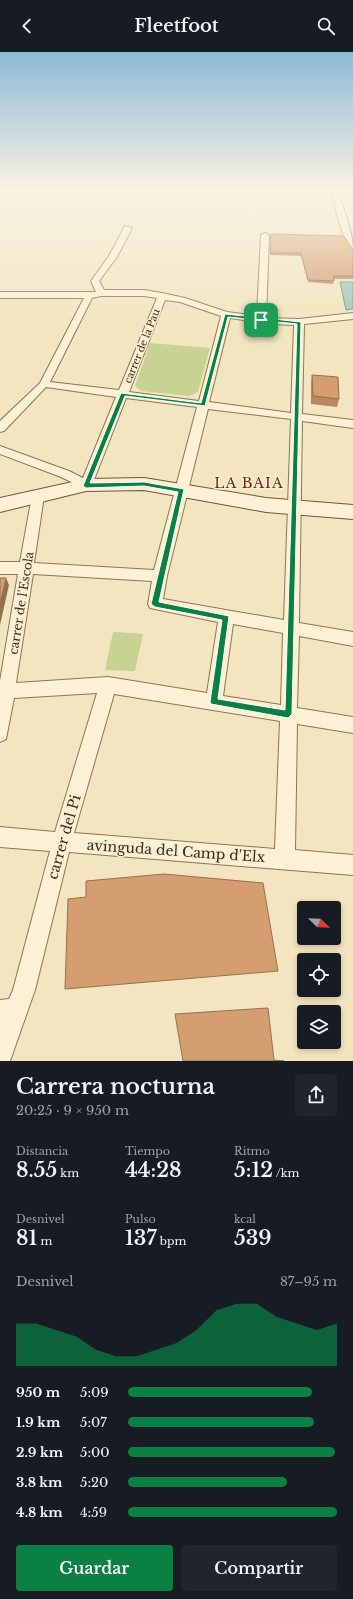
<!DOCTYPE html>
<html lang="es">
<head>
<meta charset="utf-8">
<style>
  body { margin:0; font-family:"Libre Baskerville",serif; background:#20242c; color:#f1f3f6; height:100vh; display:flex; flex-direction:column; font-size:15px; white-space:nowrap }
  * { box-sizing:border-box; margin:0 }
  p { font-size:13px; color:#9ea1a6 }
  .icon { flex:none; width:22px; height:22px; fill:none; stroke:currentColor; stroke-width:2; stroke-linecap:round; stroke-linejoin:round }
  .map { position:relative; height:1009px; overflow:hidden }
  .side { display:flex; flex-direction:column; background:#171b24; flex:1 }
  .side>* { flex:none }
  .needle { width:26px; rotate:113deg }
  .controls { position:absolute; left:297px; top:849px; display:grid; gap:8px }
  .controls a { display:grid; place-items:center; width:44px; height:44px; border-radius:4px; background:#171b24; box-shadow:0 2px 6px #0003; font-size:20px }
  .pin { position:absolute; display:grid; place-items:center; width:34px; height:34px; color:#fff; margin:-17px; border-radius:8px; box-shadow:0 2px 6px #0006 }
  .round { display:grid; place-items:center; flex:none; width:42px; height:42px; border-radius:4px; background:#20242c }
  .headline { display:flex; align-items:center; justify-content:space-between; height:68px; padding:0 16px }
  h1 { font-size:22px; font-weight:600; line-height:30px }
  .metrics { display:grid; grid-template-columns:repeat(3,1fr); gap:6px; height:68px; padding:4px 16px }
  .metrics div { display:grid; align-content:center }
  .metrics b { font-size:20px; font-weight:600 }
  .metrics small { font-size:11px; font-weight:400 }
  .metrics p { font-size:11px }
  .chart { height:112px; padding:8px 16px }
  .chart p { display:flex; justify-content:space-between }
  .chart svg { width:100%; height:72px; margin-top:4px; fill:#0b8043; opacity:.7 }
  .action { display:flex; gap:8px; margin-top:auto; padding:8px 16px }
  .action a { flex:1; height:46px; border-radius:4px; background:#0b8043; color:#fff; font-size:16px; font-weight:600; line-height:46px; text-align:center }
  .action a+a { background:#20242c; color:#f1f3f6 }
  ul { padding:0 16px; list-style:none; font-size:13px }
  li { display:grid; grid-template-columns:64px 48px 1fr; align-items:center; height:30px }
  li i { height:10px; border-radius:5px; background:#0b8043 }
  header { display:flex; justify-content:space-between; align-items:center; height:52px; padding:0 16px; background:#171b24; font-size:18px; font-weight:600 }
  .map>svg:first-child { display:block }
</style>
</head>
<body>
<header><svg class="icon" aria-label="back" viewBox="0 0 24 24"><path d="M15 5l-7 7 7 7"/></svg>Fleetfoot<svg class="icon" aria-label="search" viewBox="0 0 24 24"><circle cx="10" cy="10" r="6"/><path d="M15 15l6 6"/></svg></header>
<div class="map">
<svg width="353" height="1009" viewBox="0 0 353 1009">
  <rect width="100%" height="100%" fill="#f2e5bf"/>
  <g fill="#c8d292">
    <polygon points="150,291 210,296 198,340 189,344 141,339 135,334"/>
    <polygon points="113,580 143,582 135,619 105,618"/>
  </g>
  <polygon fill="#a3c4bb" stroke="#69938a" points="340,230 353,230 353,257 346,258"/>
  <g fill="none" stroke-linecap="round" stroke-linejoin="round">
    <g stroke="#8d7555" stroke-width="2">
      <g id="street">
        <path d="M332,139h6c5,18 15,41 15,58 -10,-3 -19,-47 -21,-58z"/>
        <path d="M125,174l7,2 -15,29 -18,24 5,9h40l18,3 23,5 42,14 30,4 4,-81 4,-2 4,2 -3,83 33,1 54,-6v6l-49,5 -2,90 51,6v8l-51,-7 -3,202 54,9v14l-54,-10 -2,72 56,9v16l-56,-9 -2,126 58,5v20l-284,-23 -34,138 -25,71h-10v-61l9,-1 4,-9 37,-139 -50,-4v-20l55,5 42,-139 -83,5 -8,41 -6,3v-61l18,-107h-18v-12h20l12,-66 1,-3h10l1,3 -10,67 120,7 43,-163 -71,-9 -34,87 -2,3 -4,1 -25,-12 -61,-23v-8l69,25 14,7 33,-81 -70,-10 -42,44 -4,1v-11l40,-38 44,-85h-84v-6h96l-5,-11 18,-25zM101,244h43l13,2 -38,92 -69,-8 42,-84zM165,248l15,2 41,14 -22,85 -70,-9zM230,266l41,6 23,1 -3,88 -82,-11zM208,357l83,10 -7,201 -121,-21 4,-23zM33,522l119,7 -4,23 2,4 68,14 -11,71 -99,-16 -92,6zM233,572l50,9 -2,72 -58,-9zM114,642l166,27 -5,128 -201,-16z"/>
      </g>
    </g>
    <g stroke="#6f5639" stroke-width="2">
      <polygon id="secondary" points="144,426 266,446 353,453 353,467 266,460 144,438 86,439 0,460 0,446 86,427"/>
    </g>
    <use href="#street" fill="#fcf1d4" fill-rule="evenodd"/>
    <use href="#secondary" fill="#fcf1d4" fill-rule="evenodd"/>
  </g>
  <g fill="#b78861">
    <polygon points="271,182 353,199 353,227 334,227 333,232 308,230 301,204 270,203"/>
    <polygon points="312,323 339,347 337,355 311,352 311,331"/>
  </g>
  <polygon fill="#956f4f" points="6,526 9,533 0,573 0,552"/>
  <g fill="#d59e71" stroke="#956f4f">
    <polygon points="271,182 344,184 351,195 353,199 353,224 333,224 334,229 308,228 301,201 270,201"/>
    <polygon points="312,323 338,325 339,347 313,344"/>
    <polygon points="0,526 6,526 0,552"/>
    <polygon points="164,822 263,831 278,919 65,937 68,847 86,845 86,829"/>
    <polygon points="268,956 274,1008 284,1009 183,1009 175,962"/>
  </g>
  <linearGradient id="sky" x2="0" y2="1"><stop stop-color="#8cbad6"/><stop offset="0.49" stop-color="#f9f3e2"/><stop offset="1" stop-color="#f9f3e2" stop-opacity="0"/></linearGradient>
  <rect width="353" height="281" fill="url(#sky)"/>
  <path fill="#0b8043" stroke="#fff" fill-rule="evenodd" d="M225,262l76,8 -9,392 -4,4 -77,-14 -1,-2 12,-82 -67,-13 -4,-3 27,-112 -34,-6 -58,2 -3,-2 38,-93 80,10zM228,265l69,7 -12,386 -67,-11 11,-83 -70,-14 25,-113 -40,-7 -54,1 35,-87 80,10z"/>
  <g text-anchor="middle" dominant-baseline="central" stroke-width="3" stroke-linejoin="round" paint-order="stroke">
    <g font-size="10" fill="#3b2c1c" stroke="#f9efd0">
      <text transform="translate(142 294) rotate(-68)">carrer de la Pau</text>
    </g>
    <g font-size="12" fill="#3b2c1c" stroke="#f9efd0">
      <text transform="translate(21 551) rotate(-81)">carrer de l'Escola</text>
    </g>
    <g font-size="14" letter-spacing="1" fill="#6d2b16" stroke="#f9efd0">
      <text x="249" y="431">LA BAIA</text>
    </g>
    <g font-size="14" fill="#3b2c1c" stroke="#f9efd0">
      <text transform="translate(64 785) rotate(-74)">carrer del Pi</text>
      <text transform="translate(176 799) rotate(4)">avinguda del Camp d'Elx</text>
    </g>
  </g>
</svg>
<div class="controls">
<a><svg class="needle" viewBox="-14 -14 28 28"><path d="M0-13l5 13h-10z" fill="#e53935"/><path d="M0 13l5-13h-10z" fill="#9ea1a6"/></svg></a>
<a><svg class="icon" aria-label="locate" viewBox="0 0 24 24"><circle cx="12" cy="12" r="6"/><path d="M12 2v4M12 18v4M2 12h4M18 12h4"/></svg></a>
<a><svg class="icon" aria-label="layers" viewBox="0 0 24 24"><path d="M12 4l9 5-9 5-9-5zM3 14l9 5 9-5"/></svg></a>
</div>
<div class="pin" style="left:261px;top:268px;background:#1e9e55"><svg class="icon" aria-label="arrive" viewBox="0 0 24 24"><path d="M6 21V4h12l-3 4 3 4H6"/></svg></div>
</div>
<section class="side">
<div class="headline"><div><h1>Carrera nocturna</h1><p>20:25 · 9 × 950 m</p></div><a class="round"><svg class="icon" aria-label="share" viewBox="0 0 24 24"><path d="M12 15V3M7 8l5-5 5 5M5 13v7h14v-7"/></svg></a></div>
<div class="metrics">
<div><p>Distancia</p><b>8.55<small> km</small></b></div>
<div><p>Tiempo</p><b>44:28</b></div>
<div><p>Ritmo</p><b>5:12<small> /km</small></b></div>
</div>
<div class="metrics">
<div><p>Desnivel</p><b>81<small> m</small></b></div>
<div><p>Pulso</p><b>137<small> bpm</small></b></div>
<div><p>kcal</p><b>539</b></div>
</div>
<div class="chart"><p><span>Desnivel</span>87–95 m</p>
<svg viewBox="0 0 160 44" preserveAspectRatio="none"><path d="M0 44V18L10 18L20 22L30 26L40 34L50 38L60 38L70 34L80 30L90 22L100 10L110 6L120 6L130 14L140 18L150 22L160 18V44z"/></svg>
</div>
<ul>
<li><b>950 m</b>5:09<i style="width:88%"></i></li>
<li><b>1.9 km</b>5:07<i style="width:89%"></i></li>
<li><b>2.9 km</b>5:00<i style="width:99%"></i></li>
<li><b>3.8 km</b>5:20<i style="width:76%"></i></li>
<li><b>4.8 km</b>4:59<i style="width:100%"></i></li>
</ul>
<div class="action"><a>Guardar</a><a>Compartir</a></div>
</section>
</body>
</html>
